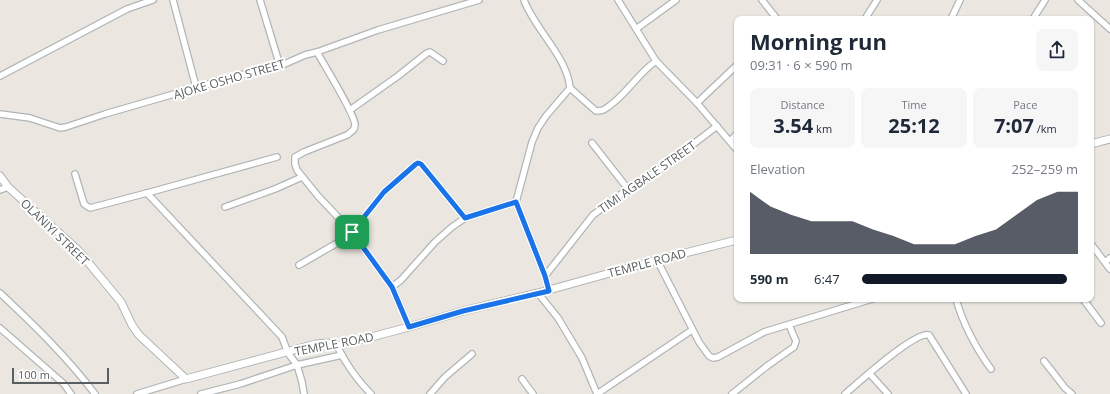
<!DOCTYPE html>
<html lang="en">
<head>
<meta charset="utf-8">
<style>
  body { margin:0; font-family:"Open Sans",sans-serif; background:#f6f6f7; color:#1f2937; height:100vh; display:flex; flex-direction:column; font-size:15px; white-space:nowrap }
  * { box-sizing:border-box; margin:0 }
  p { font-size:13px; color:#747a83 }
  .icon { flex:none; width:22px; height:22px; fill:none; stroke:currentColor; stroke-width:2; stroke-linecap:round; stroke-linejoin:round }
  .map { position:relative; flex:1; overflow:hidden }
  .side { position:absolute; left:734px; top:16px; width:360px; height:286px; display:flex; flex-direction:column; background:#fff; border-radius:8px; box-shadow:0 1px 3px #0004 }
  .side>* { flex:none }
  .scale { position:absolute; left:12px; bottom:10px; width:97px; box-sizing:border-box; padding-left:4px; border:2px solid #595e61; border-top:0; font-size:11px; line-height:14px; white-space:nowrap; color:#595e61; -webkit-text-stroke:3px #fff; paint-order:stroke }
  .pin { position:absolute; display:grid; place-items:center; width:34px; height:34px; color:#fff; margin:-17px; border-radius:8px; box-shadow:0 2px 6px #0006 }
  .round { display:grid; place-items:center; flex:none; width:42px; height:42px; border-radius:8px; background:#f6f6f7 }
  .head { display:flex; align-items:center; justify-content:space-between; height:68px; padding:0 16px }
  h1 { font-size:22px; font-weight:700; line-height:30px }
  .metrics { display:grid; grid-template-columns:repeat(3,1fr); gap:6px; height:68px; padding:4px 16px }
  .metrics div { display:grid; align-content:center; border-radius:8px; background:#f6f6f7; text-align:center }
  .metrics b { font-size:20px; font-weight:700 }
  .metrics small { font-size:11px; font-weight:400 }
  .metrics p { font-size:11px }
  .chart { height:112px; padding:8px 16px }
  .chart p { display:flex; justify-content:space-between }
  .chart svg { width:100%; height:72px; margin-top:4px; fill:#111827; opacity:.7 }
  ul { padding:0 16px; list-style:none; font-size:13px }
  li { display:grid; grid-template-columns:64px 48px 1fr; align-items:center; height:30px }
  li i { height:10px; border-radius:5px; background:#111827 }
  .map>svg:first-child { display:block }
</style>
</head>
<body>
<div class="map">
<svg width="1110" height="394" viewBox="0 0 1110 394">
  <rect width="100%" height="100%" fill="#ebe7e0"/>
  <g fill="none" stroke-linecap="round" stroke-linejoin="round">
    <g stroke="#b1b5b8" stroke-width="8">
      <g id="minor">
        <polyline points="173,0 196,87"/>
        <polyline points="260,0 280,66"/>
        <path d="M524,0c11,30 43,56 46,88l26,23c3,0 6,0 9,-2 20,-12 32,-35 51,-48"/>
        <polyline points="618,0 656,61 697,103 737,150"/>
        <polyline points="762,0 777,19"/>
        <polyline points="1078,0 1110,29"/>
        <polyline points="865,19 877,0"/>
        <polyline points="951,19 960,0"/>
        <polyline points="1033,19 1045,0"/>
        <polyline points="636,29 676,0"/>
        <path d="M317,52c7,13 38,62 38,73 0,5 -4,7 -8,10l-43,17 -9,5v7l2,6 21,26 34,36 40,55 17,40"/>
        <polyline points="0,76 127,9 153,0"/>
        <polyline points="697,103 737,65"/>
        <polyline points="350,110 398,76 427,53 430,52 443,61"/>
        <polyline points="0,114 30,118 60,128 66,127 105,114 236,76 280,66 305,55 317,52 378,30 479,0"/>
        <polyline points="730,141 737,134"/>
        <polyline points="592,143 628,189"/>
        <polyline points="75,174 84,204 90,208 147,193 277,157"/>
        <polyline points="0,190 8,187"/>
        <polyline points="147,193 282,337 288,353 297,365 302,382 304,394"/>
        <polyline points="225,207 275,189 302,177"/>
        <polyline points="1091,244 1110,269"/>
        <polyline points="657,260 699,342 709,356 713,358 718,357 764,332 872,299"/>
        <polyline points="1105,262 1110,258"/>
        <polyline points="299,265 339,242 352,232 384,192 416,164 418,163 421,164 465,218"/>
        <polyline points="545,276 516,202 532,142 538,128 546,116 570,88"/>
        <polyline points="392,287 401,280 435,242 452,227 465,218 516,202"/>
        <polyline points="549,291 545,276 593,215 628,189 662,168 717,126"/>
        <path d="M0,293c34,32 67,64 95,101"/>
        <polyline points="538,293 558,318 582,358 597,394"/>
        <path d="M956,299c7,25 20,49 35,70"/>
        <polyline points="1083,299 1101,323"/>
        <polyline points="0,328 64,384 71,394"/>
        <path d="M337,346c9,18 19,33 34,48"/>
        <polyline points="1044,361 1065,388 1072,394"/>
        <polyline points="870,374 888,394"/>
        <polyline points="522,379 533,394"/>
        <polyline points="137,394 186,379"/>
        <polyline points="201,394 240,384 297,365 342,355"/>
        <polyline points="430,394 445,377 472,354"/>
        <polyline points="597,394 692,330"/>
        <polyline points="732,394 767,366 794,347 796,341 789,325"/>
        <path d="M845,394c13,-11 70,-63 84,-59l37,59"/>
      </g>
    </g>
    <g stroke="#b1b5b8" stroke-width="9">
      <g id="tertiary">
        <polyline points="1091,144 1110,139"/>
        <polyline points="0,176 8,187 78,250 121,302 132,325 139,335 186,379 316,344 328,343 337,346 409,327 463,311 538,293 657,260 737,240"/>
      </g>
    </g>
    <use href="#minor" stroke="#fff" stroke-width="5.5"/>
    <use href="#tertiary" stroke="#fff" stroke-width="7"/>
  </g>
  <g fill="none" stroke-linecap="round" stroke-linejoin="round">
    <g stroke="#fff" stroke-width="8">
      <polygon id="route" points="418,163 421,164 465,218 516,202 545,276 549,291 463,311 409,327 392,287 352,232 384,192 416,164"/>
    </g>
    <use href="#route" stroke="#1a73e8" stroke-width="5"/>
  </g>
  <g text-anchor="middle" dominant-baseline="central" stroke-width="4" stroke-linejoin="round" paint-order="stroke">
    <g font-size="12" fill="#595e61" stroke="#fff">
      <text transform="translate(229 79) rotate(-16)">AJOKE OSHO STREET</text>
      <text transform="translate(647 177) rotate(-35)">TIMI AGBALE STREET</text>
      <text transform="translate(55 232) rotate(44)">OLANIYI STREET</text>
      <text transform="translate(647 263) rotate(-15)">TEMPLE ROAD</text>
      <text transform="translate(334 344) rotate(-11)">TEMPLE ROAD</text>
    </g>
  </g>
</svg>
<div class="scale">100 m</div>
<div class="pin" style="left:352px;top:232px;background:#1e9e55"><svg class="icon" aria-label="arrive" viewBox="0 0 24 24"><path d="M6 21V4h12l-3 4 3 4H6"/></svg></div>
<section class="side">
<div class="head"><div><h1>Morning run</h1><p>09:31 · 6 × 590 m</p></div><a class="round"><svg class="icon" aria-label="share" viewBox="0 0 24 24"><path d="M12 15V3M7 8l5-5 5 5M5 13v7h14v-7"/></svg></a></div>
<div class="metrics">
<div><p>Distance</p><b>3.54<small> km</small></b></div>
<div><p>Time</p><b>25:12</b></div>
<div><p>Pace</p><b>7:07<small> /km</small></b></div>
</div>
<div class="chart"><p><span>Elevation</span>252–259 m</p>
<svg viewBox="0 0 160 44" preserveAspectRatio="none"><path d="M0 44V6L10 15L20 20L30 24L40 24L50 24L60 29L70 33L80 38L90 38L100 38L110 33L120 29L130 20L140 11L150 6L160 6V44z"/></svg>
</div>
<ul>
<li><b>590 m</b>6:47<i style="width:95%"></i></li>
</ul>
</section>
</div>
</body>
</html>
